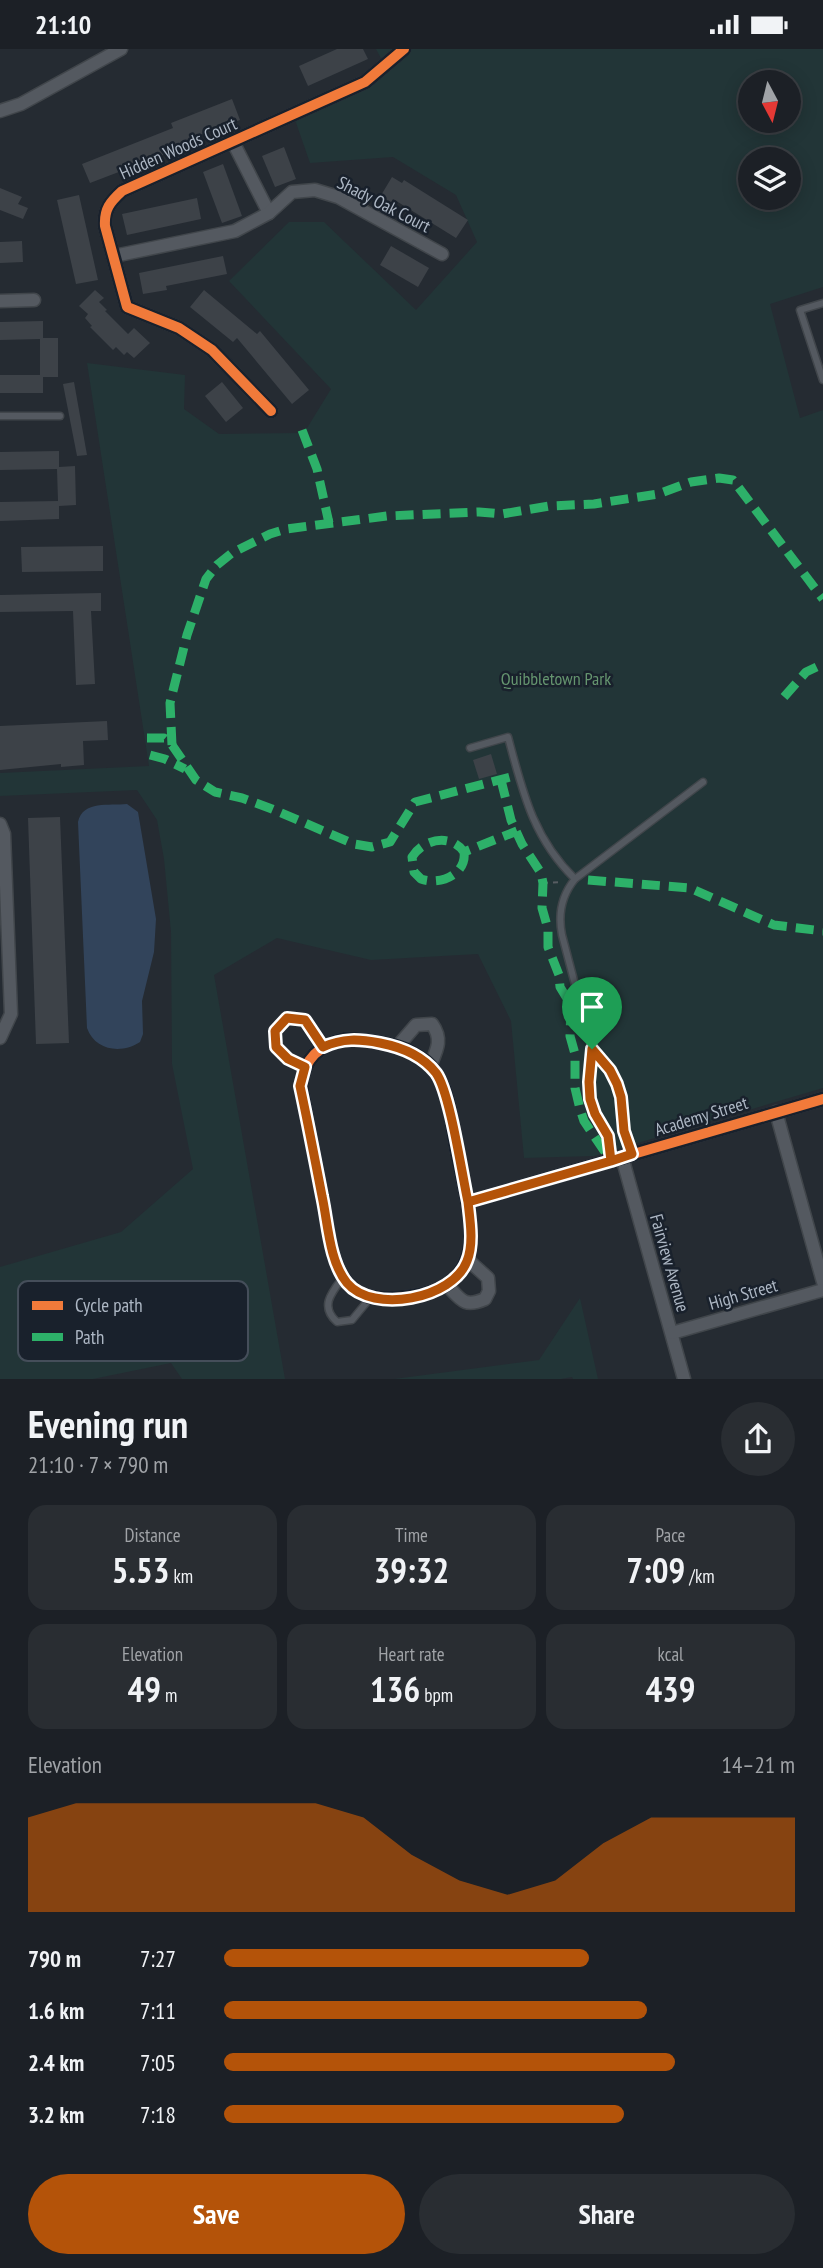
<!DOCTYPE html>
<html lang="en">
<head>
<meta charset="utf-8">
<style>
  body { margin:0; font-family:"PT Sans Narrow",sans-serif; background:#292d32; color:#f1f3f6; height:100vh; display:flex; flex-direction:column; font-size:26px; white-space:nowrap }
  * { box-sizing:border-box; margin:0 }
  p { font-size:23px; color:#a0a3a7 }
  .icon { flex:none; width:38px; height:38px; fill:none; stroke:currentColor; stroke-width:2; stroke-linecap:round; stroke-linejoin:round }
  .map { position:relative; height:1330px; overflow:hidden }
  .sheet { display:flex; flex-direction:column; background:#1c2026; flex:1 }
  .sheet>* { flex:none }
  .needle { width:46px; rotate:173deg }
  .fabs { position:absolute; left:738px; top:21px; display:grid; gap:14px }
  .fabs a { display:grid; place-items:center; width:63px; height:63px; border-radius:50%; background:#1c2026; box-shadow:0 4px 18px #0003,0 0 0 2px #3a3e43; font-size:35px }
  .pin { position:absolute; display:grid; place-items:center; width:60px; height:60px; color:#fff; margin:-72px -30px; border-radius:50% 50% 50% 0; rotate:-45deg; box-shadow:0 0 7px #0007 }
  .pin .icon { rotate:45deg }
  .round { display:grid; place-items:center; flex:none; width:74px; height:74px; border-radius:37px; background:#292d32 }
  .headline { display:flex; align-items:center; justify-content:space-between; height:119px; padding:0 28px }
  h1 { font-size:38px; font-weight:700; line-height:52px }
  .figures { display:grid; grid-template-columns:repeat(3,1fr); gap:10px; height:119px; padding:7px 28px }
  .figures div { display:grid; align-content:center; border-radius:18px; background:#292d32; text-align:center }
  .figures b { font-size:35px; font-weight:700 }
  .figures small { font-size:19px; font-weight:400 }
  .figures p { font-size:19px }
  .chart { height:196px; padding:14px 28px }
  .chart p { display:flex; justify-content:space-between }
  .chart svg { width:100%; height:126px; margin-top:7px; fill:#b45309; opacity:.7 }
  .action { display:flex; gap:14px; margin-top:auto; padding:14px 28px }
  .action a { flex:1; height:80px; border-radius:42px; background:#b45309; color:#fff; font-size:28px; font-weight:700; line-height:80px; text-align:center }
  .action a+a { background:#292d32; color:#f1f3f6 }
  ul { padding:0 28px; list-style:none; font-size:23px }
  li { display:grid; grid-template-columns:112px 84px 1fr; align-items:center; height:52px }
  li i { height:18px; border-radius:9px; background:#b45309 }
  .status { display:flex; justify-content:space-between; align-items:center; height:49px; padding:0 35px; background:#1c2026; direction:ltr }
  .status svg { height:19px; fill:currentColor }
  .map>svg:first-child { display:block }
</style>
</head>
<body>
<div class="status"><b>21:10</b><svg viewBox="0 0 49 12"><path d="M0 12V9h3v3zM5 12V6h3v6zM10 12V3h3v9zM15 12V0h3v12zM26 1h20v11H26zM47 4h2v5h-2z"/></svg></div>
<div class="map">
<svg width="823" height="1330" viewBox="0 0 823 1330">
  <rect width="100%" height="100%" fill="#252b32"/>
  <g fill="#223537" fill-rule="evenodd">
    <path d="M376,0h447v238l-53,17 30,114 23,-8v678l-229,68 -70,2 -13,-137 -33,-67 -107,6 -94,-22 -63,37 71,404h-103l-11,-16 -78,16h-93v-112l121,-35 72,-63 -21,-105 -1,-132 -7,-73 -7,-39 -20,-30 -137,6v-23l149,-7 -62,-403 98,12 -1,34 35,25 85,-1 27,-44 -102,-108 60,-59h35l92,88 61,-68 -21,-47 -63,-38 -83,6 -17,-49 92,-48zM751,33h38v39h-38zM751,110h38v39h-38z"/>
    <polygon points="580,1249 598,1330 573,1330 572,1328 561,1330 394,1330 539,1311"/>
  </g>
  <path fill="#32445b" d="M127,755l11,8 18,107 -2,33 -12,49 1,33 -3,8c-18,12 -45,9 -53,-14l-9,-206c5,-22 31,-16 49,-18z"/>
  <g fill="#3d4248">
    <polygon points="337,0 363,0 368,10 308,37 299,17"/>
    <polygon points="232,50 240,71 169,98 171,103 90,134 82,115 173,79 171,74"/>
    <polygon points="284,98 296,130 275,138 262,107"/>
    <polygon points="223,115 242,167 222,174 203,123"/>
    <polygon points="392,128 402,134 404,131 468,171 456,189 393,150 391,154 380,148"/>
    <polygon points="0,139 22,148 18,155 28,159 23,170 0,161"/>
    <polygon points="79,146 98,231 76,235 57,151"/>
    <polygon points="197,149 201,170 127,186 122,165"/>
    <polygon points="22,192 23,213 0,214 0,193"/>
    <polygon points="391,197 429,219 418,238 380,216"/>
    <polygon points="223,207 227,225 166,237 167,241 143,245 139,224"/>
    <polygon points="95,241 104,249 99,253 107,261 105,262 128,285 134,279 150,294 134,309 127,303 124,306 116,298 113,301 90,278 92,277 85,269 88,265 79,257"/>
    <polygon points="204,241 257,285 260,282 309,341 292,355 237,289 233,293 190,258"/>
    <polygon points="43,272 43,289 58,289 58,328 43,328 43,344 0,344 0,326 40,326 40,290 0,291 0,273"/>
    <polygon points="74,333 87,406 77,407 63,335"/>
    <polygon points="222,333 243,359 226,373 205,347"/>
    <polygon points="59,402 59,418 75,417 76,456 59,457 59,470 0,472 0,453 58,452 57,420 0,421 0,403"/>
    <polygon points="103,497 103,522 22,523 21,498"/>
    <polygon points="101,544 101,562 91,562 95,635 76,636 73,562 0,563 0,546"/>
    <polygon points="107,672 108,691 83,692 84,716 61,718 61,715 0,721 0,677"/>
    <polygon points="491,705 497,725 479,730 473,711"/>
    <polygon points="60,768 69,994 36,995 28,769"/>
  </g>
  <g fill="none" stroke-linecap="round" stroke-linejoin="round">
    <g stroke="#41464b" stroke-width="9">
      <g id="service">
        <polyline points="823,254 800,261 823,331"/>
        <polyline points="0,367 60,367"/>
        <path d="M470,699l38,-11c15,56 25,101 67,142"/>
        <polyline points="592,1000 610,1022 617,1035 621,1047 624,1082 632,1105"/>
        <polyline points="305,1018 288,1010 276,997 275,982 287,969 305,971 323,998"/>
        <path d="M611,1112l-3,-25 -13,-22 -5,-15 -1,-17 3,-33 -30,-114c-4,-20 -1,-39 13,-56l128,-97"/>
        <path d="M344,1227c-12,16 -25,30 -7,46l15,-2 19,-23"/>
      </g>
    </g>
    <g stroke="#41464b" stroke-width="15">
      <g id="minor">
        <polyline points="0,62 21,55 121,0"/>
        <polyline points="233,93 269,164"/>
        <polyline points="114,207 235,182 269,164 292,143 315,141 338,148 442,205"/>
        <polyline points="0,252 34,251"/>
        <path d="M271,362l-59,-61 -33,-22 -52,-21 -22,-81c-1,-17 5,-24 17,-35l243,-109 39,-33"/>
        <polyline points="0,775 4,785 11,965 0,989"/>
        <path d="M346,990c31,1 74,7 91,36 14,21 15,53 20,77 15,70 38,141 -62,146 -17,1 -36,0 -48,-16 -17,-21 -19,-55 -24,-81 -7,-38 -15,-76 -22,-115 3,-28 18,-41 45,-47z"/>
        <path d="M397,998l19,-22 16,-1c11,15 5,26 -2,42"/>
        <polyline points="776,1063 823,1233"/>
        <polyline points="622,1108 684,1330"/>
        <polyline points="468,1153 823,1050"/>
        <path d="M447,1236c14,15 17,23 38,14l4,-8 -1,-13 -20,-18"/>
        <polyline points="672,1284 823,1241"/>
      </g>
    </g>
    <polyline stroke="#575d62" stroke-width="2" stroke-dasharray="5 5" stroke-linecap="butt" points="543,834 563,833"/>
    <use href="#service" stroke="#545960" stroke-width="6"/>
    <use href="#minor" stroke="#545960" stroke-width="12"/>
    <g stroke="#2db169" stroke-width="9" stroke-dasharray="18 9" stroke-linecap="butt">
      <polyline points="302,381 317,420 329,474"/>
      <polyline points="784,648 806,623 823,615"/>
      <polyline points="147,689 164,689 172,696 196,731 215,743 242,749 272,760 354,795 372,798 390,793 415,753 518,726"/>
      <polyline points="172,696 170,654 187,586 206,530 217,516 232,504 270,485 286,480 387,467 479,463 502,465 549,457 594,455 658,445 691,433 719,429 733,431 823,550"/>
      <polyline points="150,706 165,710 185,720"/>
      <polyline points="501,731 511,771 522,795 541,824 543,834 542,859 548,880 548,898 559,926 560,938 571,956 570,987 575,1005 575,1039 580,1060 584,1072 611,1112"/>
      <path d="M464,803c3,22 -24,34 -43,27l-7,-7 -2,-15c11,-18 39,-24 52,-5l53,-21"/>
      <polyline points="588,831 690,839 774,876 823,882"/>
    </g>
    <g stroke="#19212c" stroke-width="15">
      <g id="cycleway">
        <path d="M271,362l-59,-61 -33,-22 -52,-21 -22,-81c-1,-17 5,-24 17,-35l243,-109 39,-33"/>
        <path d="M346,990c31,1 74,7 91,36 14,21 15,53 20,77 15,70 38,141 -62,146 -17,1 -36,0 -48,-16 -17,-21 -19,-55 -24,-81 -7,-38 -15,-76 -22,-115 3,-28 18,-41 45,-47z"/>
        <polyline points="468,1153 823,1050"/>
      </g>
    </g>
    <use href="#cycleway" stroke="#f17a3a" stroke-width="10"/>
  </g>
  <g fill="none" stroke-linecap="round" stroke-linejoin="round">
    <g stroke="#fff" stroke-width="14">
      <path id="route" d="M592,1000l-3,33 1,17 5,15 13,22 3,25 -143,41c-6,-27 -18,-110 -32,-129 -14,-18 -35,-26 -56,-30 -21,-4 -37,-5 -57,4l-18,-27 -18,-2 -12,13 1,16 12,12 17,8 -5,19c8,37 15,74 22,110 6,27 7,65 25,87 26,31 106,16 120,-22 7,-17 3,-41 1,-59l143,-41 21,-7 -8,-23 -3,-34 -4,-13 -7,-14 -18,-21"/>
    </g>
    <use href="#route" stroke="#b45309" stroke-width="9"/>
  </g>
  <g text-anchor="middle" dominant-baseline="central" stroke-width="5" stroke-linejoin="round" paint-order="stroke">
    <g font-size="18" fill="#adb7c4" stroke="#19212c">
      <text transform="translate(178 99) rotate(-24)">Hidden Woods Court</text>
      <text transform="translate(384 155) rotate(27)">Shady Oak Court</text>
      <text transform="translate(701 1067) rotate(-17)">Academy Street</text>
      <text transform="translate(670 1214) rotate(74)">Fairview Avenue</text>
      <text transform="translate(743 1245) rotate(-16)">High Street</text>
    </g>
    <g font-size="18" fill="#65956f" stroke="#19212c">
      <text x="556" y="629">Quibbletown Park</text>
    </g>
  </g>
  <rect x="18" y="1232" width="230" height="80" rx="10" fill="#19212c" stroke="#454e5a" stroke-width="2"/>
  <rect x="32" y="1252" width="31" height="9" fill="#f17a3a"/>
  <rect x="32" y="1284" width="31" height="8" fill="#2db169"/>
  <g font-size="19" fill="#adb7c4">
    <text x="75" y="1263">Cycle path</text>
    <text x="75" y="1295">Path</text>
  </g>
</svg>
<div class="fabs">
<a><svg class="needle" viewBox="-14 -14 28 28"><path d="M0-13l5 13h-10z" fill="#e53935"/><path d="M0 13l5-13h-10z" fill="#a0a3a7"/></svg></a>
<a><svg class="icon" aria-label="layers" viewBox="0 0 24 24"><path d="M12 4l9 5-9 5-9-5zM3 14l9 5 9-5"/></svg></a>
</div>
<div class="pin" style="left:592px;top:1000px;background:#1e9e55"><svg class="icon" aria-label="arrive" viewBox="0 0 24 24"><path d="M6 21V4h12l-3 4 3 4H6"/></svg></div>
</div>
<section class="sheet">
<div class="headline"><div><h1>Evening run</h1><p>21:10 · 7 × 790 m</p></div><a class="round"><svg class="icon" aria-label="share" viewBox="0 0 24 24"><path d="M12 15V3M7 8l5-5 5 5M5 13v7h14v-7"/></svg></a></div>
<div class="figures">
<div><p>Distance</p><b>5.53<small> km</small></b></div>
<div><p>Time</p><b>39:32</b></div>
<div><p>Pace</p><b>7:09<small> /km</small></b></div>
</div>
<div class="figures">
<div><p>Elevation</p><b>49<small> m</small></b></div>
<div><p>Heart rate</p><b>136<small> bpm</small></b></div>
<div><p>kcal</p><b>439</b></div>
</div>
<div class="chart"><p><span>Elevation</span>14–21 m</p>
<svg viewBox="0 0 160 44" preserveAspectRatio="none"><path d="M0 44V11L10 6L20 6L30 6L40 6L50 6L60 6L70 11L80 24L90 33L100 38L110 33L120 20L130 11L140 11L150 11L160 11V44z"/></svg>
</div>
<ul>
<li><b>790 m</b>7:27<i style="width:64%"></i></li>
<li><b>1.6 km</b>7:11<i style="width:74%"></i></li>
<li><b>2.4 km</b>7:05<i style="width:79%"></i></li>
<li><b>3.2 km</b>7:18<i style="width:70%"></i></li>
</ul>
<div class="action"><a>Save</a><a>Share</a></div>
</section>
</body>
</html>
